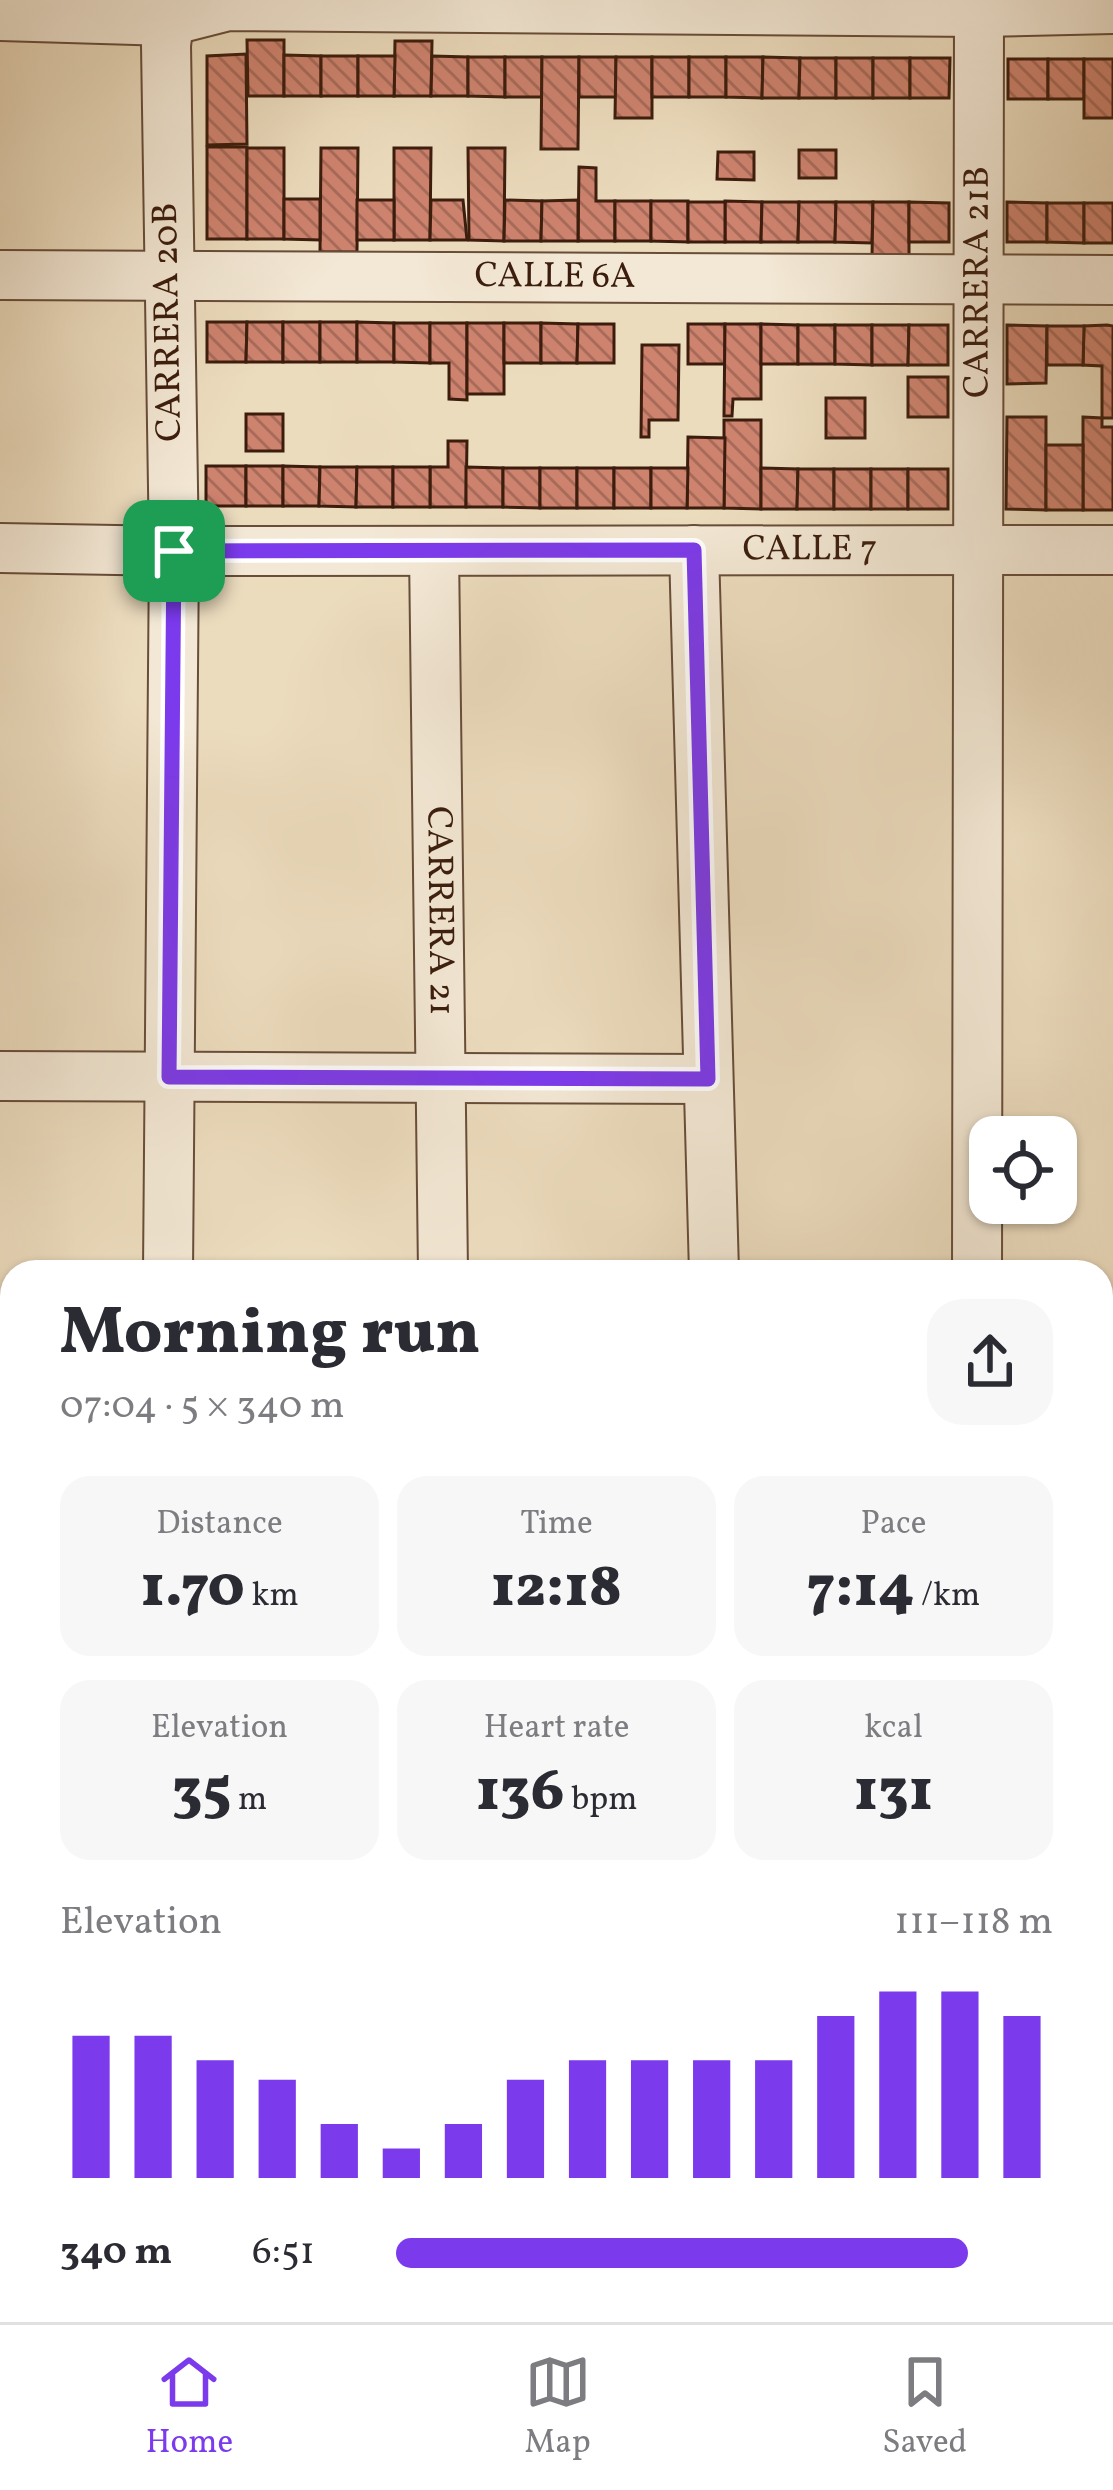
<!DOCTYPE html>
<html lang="en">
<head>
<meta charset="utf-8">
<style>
  body { margin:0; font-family:Vollkorn,serif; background:#f7f7f7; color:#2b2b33; height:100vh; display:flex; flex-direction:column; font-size:45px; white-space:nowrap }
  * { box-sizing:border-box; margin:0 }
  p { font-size:39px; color:#7c7c81 }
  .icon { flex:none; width:66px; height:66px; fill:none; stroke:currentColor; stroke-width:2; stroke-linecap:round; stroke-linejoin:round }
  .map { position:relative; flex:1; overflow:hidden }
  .side { position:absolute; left:0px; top:1260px; width:1113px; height:1062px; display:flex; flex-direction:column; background:#fff; border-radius:36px 36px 0 0; box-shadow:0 3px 9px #0004 }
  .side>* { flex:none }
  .buttons { position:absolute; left:969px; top:1116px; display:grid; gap:24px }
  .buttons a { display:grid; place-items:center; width:108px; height:108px; border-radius:24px; background:#fff; box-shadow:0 3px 9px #0004; font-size:60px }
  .pin { position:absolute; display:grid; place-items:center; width:102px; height:102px; color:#fff; margin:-51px; border-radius:24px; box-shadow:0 6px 18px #0006 }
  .round { display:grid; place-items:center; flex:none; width:126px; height:126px; border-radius:36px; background:#f7f7f7 }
  .headline { display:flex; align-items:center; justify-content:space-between; height:204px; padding:0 60px }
  h1 { font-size:66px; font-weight:800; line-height:90px }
  .stats { display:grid; grid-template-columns:repeat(3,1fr); gap:18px; height:204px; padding:12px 60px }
  .stats div { display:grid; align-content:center; border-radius:30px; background:#f7f7f7; text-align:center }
  .stats b { font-size:60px; font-weight:800 }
  .stats small { font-size:33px; font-weight:400 }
  .stats p { font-size:33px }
  .chart { height:336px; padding:24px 60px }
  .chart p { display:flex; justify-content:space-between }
  .chart svg { width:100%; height:216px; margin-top:12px; stroke:#7c3aed; stroke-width:6 }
  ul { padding:0 60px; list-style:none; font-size:39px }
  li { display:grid; grid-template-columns:192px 144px 1fr; align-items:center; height:90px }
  li i { height:30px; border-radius:15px; background:#7c3aed }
  .tabs { display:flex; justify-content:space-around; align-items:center; height:168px; border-top:3px solid #e1e1e2; background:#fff; font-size:33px; color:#7c7c81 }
  .tabs a { display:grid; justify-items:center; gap:6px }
  .tabs .active { color:#7c3aed }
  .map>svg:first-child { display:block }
</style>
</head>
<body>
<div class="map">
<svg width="1113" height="2322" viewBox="0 0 1113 2322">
  <defs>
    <pattern id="building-back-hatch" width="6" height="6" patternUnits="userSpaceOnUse" patternTransform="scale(3)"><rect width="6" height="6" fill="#ce836f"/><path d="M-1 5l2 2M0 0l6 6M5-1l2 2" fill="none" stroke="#a86b5a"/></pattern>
  </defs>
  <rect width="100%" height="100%" fill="#ecdcbe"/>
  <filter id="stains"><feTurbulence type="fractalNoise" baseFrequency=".00167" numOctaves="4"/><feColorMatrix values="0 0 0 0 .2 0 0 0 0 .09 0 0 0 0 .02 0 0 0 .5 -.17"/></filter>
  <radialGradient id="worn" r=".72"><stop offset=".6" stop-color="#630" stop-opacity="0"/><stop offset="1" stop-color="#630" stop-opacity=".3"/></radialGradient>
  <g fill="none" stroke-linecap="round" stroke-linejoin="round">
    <g stroke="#9abab9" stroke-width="75">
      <polyline points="1101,2153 1113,2152"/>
      <polyline points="0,2224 12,2220"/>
    </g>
  </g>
  <g fill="url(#building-back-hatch)" stroke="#3c1d0d" stroke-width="3">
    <polygon points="247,40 284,40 284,96 248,96"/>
    <polygon points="395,41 432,41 431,96 394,96"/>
    <polygon points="246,54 247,144 207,145 207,56"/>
    <polygon points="284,55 321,56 321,96 284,96"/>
    <rect x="321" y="56" width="37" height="40"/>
    <polygon points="358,56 395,56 394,96 358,96"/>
    <polygon points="432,56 468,57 468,96 431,96"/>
    <polygon points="468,57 505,57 505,97 468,96"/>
    <rect x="505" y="57" width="37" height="40"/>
    <polygon points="542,57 579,57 578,149 541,149"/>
    <rect x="579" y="57" width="37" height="40"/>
    <polygon points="616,57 652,57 652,118 615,118"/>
    <rect x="652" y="57" width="37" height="40"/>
    <rect x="689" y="57" width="37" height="40"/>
    <polygon points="726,57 763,57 762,98 726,97"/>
    <polygon points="763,57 800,58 799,98 762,98"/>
    <polygon points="800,58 836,58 836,98 799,98"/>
    <rect x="836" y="58" width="37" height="40"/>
    <rect x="873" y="58" width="37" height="40"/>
    <polygon points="910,58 950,58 949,98 910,98"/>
    <rect x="1008" y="59" width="40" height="40"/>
    <rect x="1048" y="59" width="36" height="40"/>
    <rect x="1084" y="59" width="29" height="59"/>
    <rect x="207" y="147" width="40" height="92"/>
    <rect x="247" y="148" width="37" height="91"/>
    <polygon points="321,148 358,148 357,252 320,252"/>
    <polygon points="394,148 431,148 430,240 394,240"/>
    <polygon points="468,148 505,148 504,241 469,240"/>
    <rect x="799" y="150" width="37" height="28"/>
    <polygon points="718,152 754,152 754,180 717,179"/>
    <polygon points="579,167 596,168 596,201 615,201 615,241 578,241"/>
    <polygon points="284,199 320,199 320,240 284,239"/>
    <rect x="357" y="200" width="37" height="40"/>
    <polygon points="431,200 463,200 467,240 430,240"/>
    <polygon points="505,200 542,201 541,241 504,241"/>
    <polygon points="578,200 578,241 541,241 542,201"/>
    <rect x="615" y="201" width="36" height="40"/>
    <polygon points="651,201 688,201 688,242 651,241"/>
    <polygon points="725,201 762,202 761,242 725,242"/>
    <rect x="688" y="202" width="37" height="40"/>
    <polygon points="762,202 799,202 798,242 761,242"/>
    <polygon points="799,202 836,202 835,242 798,242"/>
    <polygon points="836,202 873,202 872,243 835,242"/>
    <polygon points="873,202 909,202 909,258 872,258"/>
    <polygon points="909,202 949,203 949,242 909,242"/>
    <polygon points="1007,202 1047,203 1047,242 1007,242"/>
    <polygon points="1047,203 1084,203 1084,243 1047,242"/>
    <rect x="1084" y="203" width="29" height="40"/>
    <polygon points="207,322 247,322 246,362 207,362"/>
    <polygon points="247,322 283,322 283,362 246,362"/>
    <rect x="283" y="322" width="37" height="40"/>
    <rect x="320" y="322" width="37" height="40"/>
    <polygon points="357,322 394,323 394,362 357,362"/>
    <polygon points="394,323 430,323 430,363 394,362"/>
    <polygon points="430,323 467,323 467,400 449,399 449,363 430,363"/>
    <rect x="467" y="323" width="37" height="71"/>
    <rect x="504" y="323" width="37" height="40"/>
    <polygon points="541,323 578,324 577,363 541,363"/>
    <polygon points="578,324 614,324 614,363 577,363"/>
    <rect x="688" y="324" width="37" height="40"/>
    <polygon points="725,324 761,324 761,399 733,399 732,416 724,416"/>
    <polygon points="761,324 798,325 798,364 761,364"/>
    <rect x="798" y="325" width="37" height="39"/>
    <polygon points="835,325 872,325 872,365 835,364"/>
    <polygon points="872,325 909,325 908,365 872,365"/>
    <polygon points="909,325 948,325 948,365 908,365"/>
    <polygon points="1007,325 1047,326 1046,383 1007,384"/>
    <polygon points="1107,325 1113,326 1113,418 1102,418 1102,366 1083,365 1084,326"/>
    <polygon points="1047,326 1084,326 1083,365 1047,365"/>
    <polygon points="642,345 679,345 678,420 649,420 649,437 641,437"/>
    <rect x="908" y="377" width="40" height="40"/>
    <rect x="826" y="398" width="39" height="40"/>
    <rect x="246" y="414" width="37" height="37"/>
    <polygon points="1007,417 1046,417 1046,510 1006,509"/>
    <polygon points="1083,417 1102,418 1102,427 1113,427 1113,510 1083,510"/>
    <polygon points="724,420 761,420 761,509 724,508"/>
    <polygon points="688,437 725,438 724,508 687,508"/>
    <polygon points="448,441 467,441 466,507 430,507 430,467 448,467"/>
    <rect x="1046" y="445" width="37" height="65"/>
    <rect x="206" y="466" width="40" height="40"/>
    <rect x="246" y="466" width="37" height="40"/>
    <polygon points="283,466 320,467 319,506 283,506"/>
    <polygon points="320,467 357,467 356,507 319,506"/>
    <polygon points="357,467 393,467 393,507 356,507"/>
    <rect x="393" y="467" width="37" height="40"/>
    <polygon points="466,467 503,468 503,507 466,507"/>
    <polygon points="503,468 540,468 540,508 503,507"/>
    <rect x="540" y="468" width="37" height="40"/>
    <rect x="577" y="468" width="37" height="40"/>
    <rect x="614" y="468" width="37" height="40"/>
    <polygon points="651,468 688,468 687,508 651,508"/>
    <polygon points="761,468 798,469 797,509 761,509"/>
    <polygon points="798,469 834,469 834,509 797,509"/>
    <rect x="834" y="469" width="37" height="40"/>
    <rect x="871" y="469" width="37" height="40"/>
    <rect x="908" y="469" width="40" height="40"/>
  </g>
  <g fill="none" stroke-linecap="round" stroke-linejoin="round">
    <g stroke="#684d39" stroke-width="28">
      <polyline id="lane" points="0,1404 12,1397"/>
    </g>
    <g stroke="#684d39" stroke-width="52">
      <g id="street">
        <polyline points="0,16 169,21 228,6 979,12 1113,9"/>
        <path id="s1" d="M0,275l1113,5"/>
        <path id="s2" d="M0,548l174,3 939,-1"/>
        <polyline points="694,550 714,1272"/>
        <path id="s3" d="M434,551l9,721"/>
        <polyline points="0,1076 708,1079"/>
        <polyline points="168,1272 174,551 166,45 169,21"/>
        <path id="s4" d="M977,1272l2,-1260"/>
        <polyline points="0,1332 12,1332"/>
        <polyline points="1101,1357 1113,1359"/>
      </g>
    </g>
    <use href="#lane" stroke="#f3e8d5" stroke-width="24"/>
    <use href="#street" stroke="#f3e8d5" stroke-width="48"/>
  </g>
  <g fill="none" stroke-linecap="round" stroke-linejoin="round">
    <g stroke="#fff" stroke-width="24">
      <polygon id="route" points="694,550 708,1079 169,1077 174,551"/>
    </g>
    <use href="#route" stroke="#7c3aed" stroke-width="15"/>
  </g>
  <g text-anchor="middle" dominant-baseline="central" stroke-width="9" stroke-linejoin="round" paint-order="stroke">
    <g font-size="36" fill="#3c1d0d" stroke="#f3e8d5">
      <text stroke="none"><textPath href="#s1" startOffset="555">CALLE 6A</textPath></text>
      <text stroke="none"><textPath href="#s4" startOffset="990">CARRERA 21B</textPath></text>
      <text transform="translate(169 322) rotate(-91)">CARRERA 20B</text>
      <text stroke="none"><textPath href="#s2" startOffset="810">CALLE 7</textPath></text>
      <text stroke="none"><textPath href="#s3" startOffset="360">CARRERA 21</textPath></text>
    </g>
  </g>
  <rect width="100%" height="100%" filter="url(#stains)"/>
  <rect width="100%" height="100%" fill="url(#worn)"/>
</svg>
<div class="buttons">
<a><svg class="icon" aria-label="locate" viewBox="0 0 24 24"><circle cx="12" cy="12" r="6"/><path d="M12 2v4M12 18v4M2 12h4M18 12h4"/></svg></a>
</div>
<div class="pin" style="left:174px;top:551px;background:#1e9e55"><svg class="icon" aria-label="arrive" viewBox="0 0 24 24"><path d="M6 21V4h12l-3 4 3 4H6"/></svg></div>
<section class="side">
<div class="headline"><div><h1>Morning run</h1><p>07:04 · 5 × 340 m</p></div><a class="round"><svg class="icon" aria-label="share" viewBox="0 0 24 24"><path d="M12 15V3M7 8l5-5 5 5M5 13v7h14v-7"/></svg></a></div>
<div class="stats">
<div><p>Distance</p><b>1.70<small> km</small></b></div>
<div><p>Time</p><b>12:18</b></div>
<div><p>Pace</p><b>7:14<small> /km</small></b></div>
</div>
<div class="stats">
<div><p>Elevation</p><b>35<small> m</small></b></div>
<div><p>Heart rate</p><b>136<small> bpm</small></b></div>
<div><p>kcal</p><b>131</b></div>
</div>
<div class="chart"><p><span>Elevation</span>111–118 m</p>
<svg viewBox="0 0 160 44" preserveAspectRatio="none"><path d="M5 44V15M15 44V15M25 44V20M35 44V24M45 44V33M55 44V38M65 44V33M75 44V24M85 44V20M95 44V20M105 44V20M115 44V20M125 44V11M135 44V6M145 44V6M155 44V11"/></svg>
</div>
<ul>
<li><b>340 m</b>6:51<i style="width:87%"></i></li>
</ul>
</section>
</div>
<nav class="tabs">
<a class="active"><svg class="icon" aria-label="home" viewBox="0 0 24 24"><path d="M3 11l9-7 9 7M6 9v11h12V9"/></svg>Home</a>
<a><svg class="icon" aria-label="map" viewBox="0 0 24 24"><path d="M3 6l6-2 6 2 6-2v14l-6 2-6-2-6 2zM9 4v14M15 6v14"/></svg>Map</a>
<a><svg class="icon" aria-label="saved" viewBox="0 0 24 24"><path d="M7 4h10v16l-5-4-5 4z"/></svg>Saved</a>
</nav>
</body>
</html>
